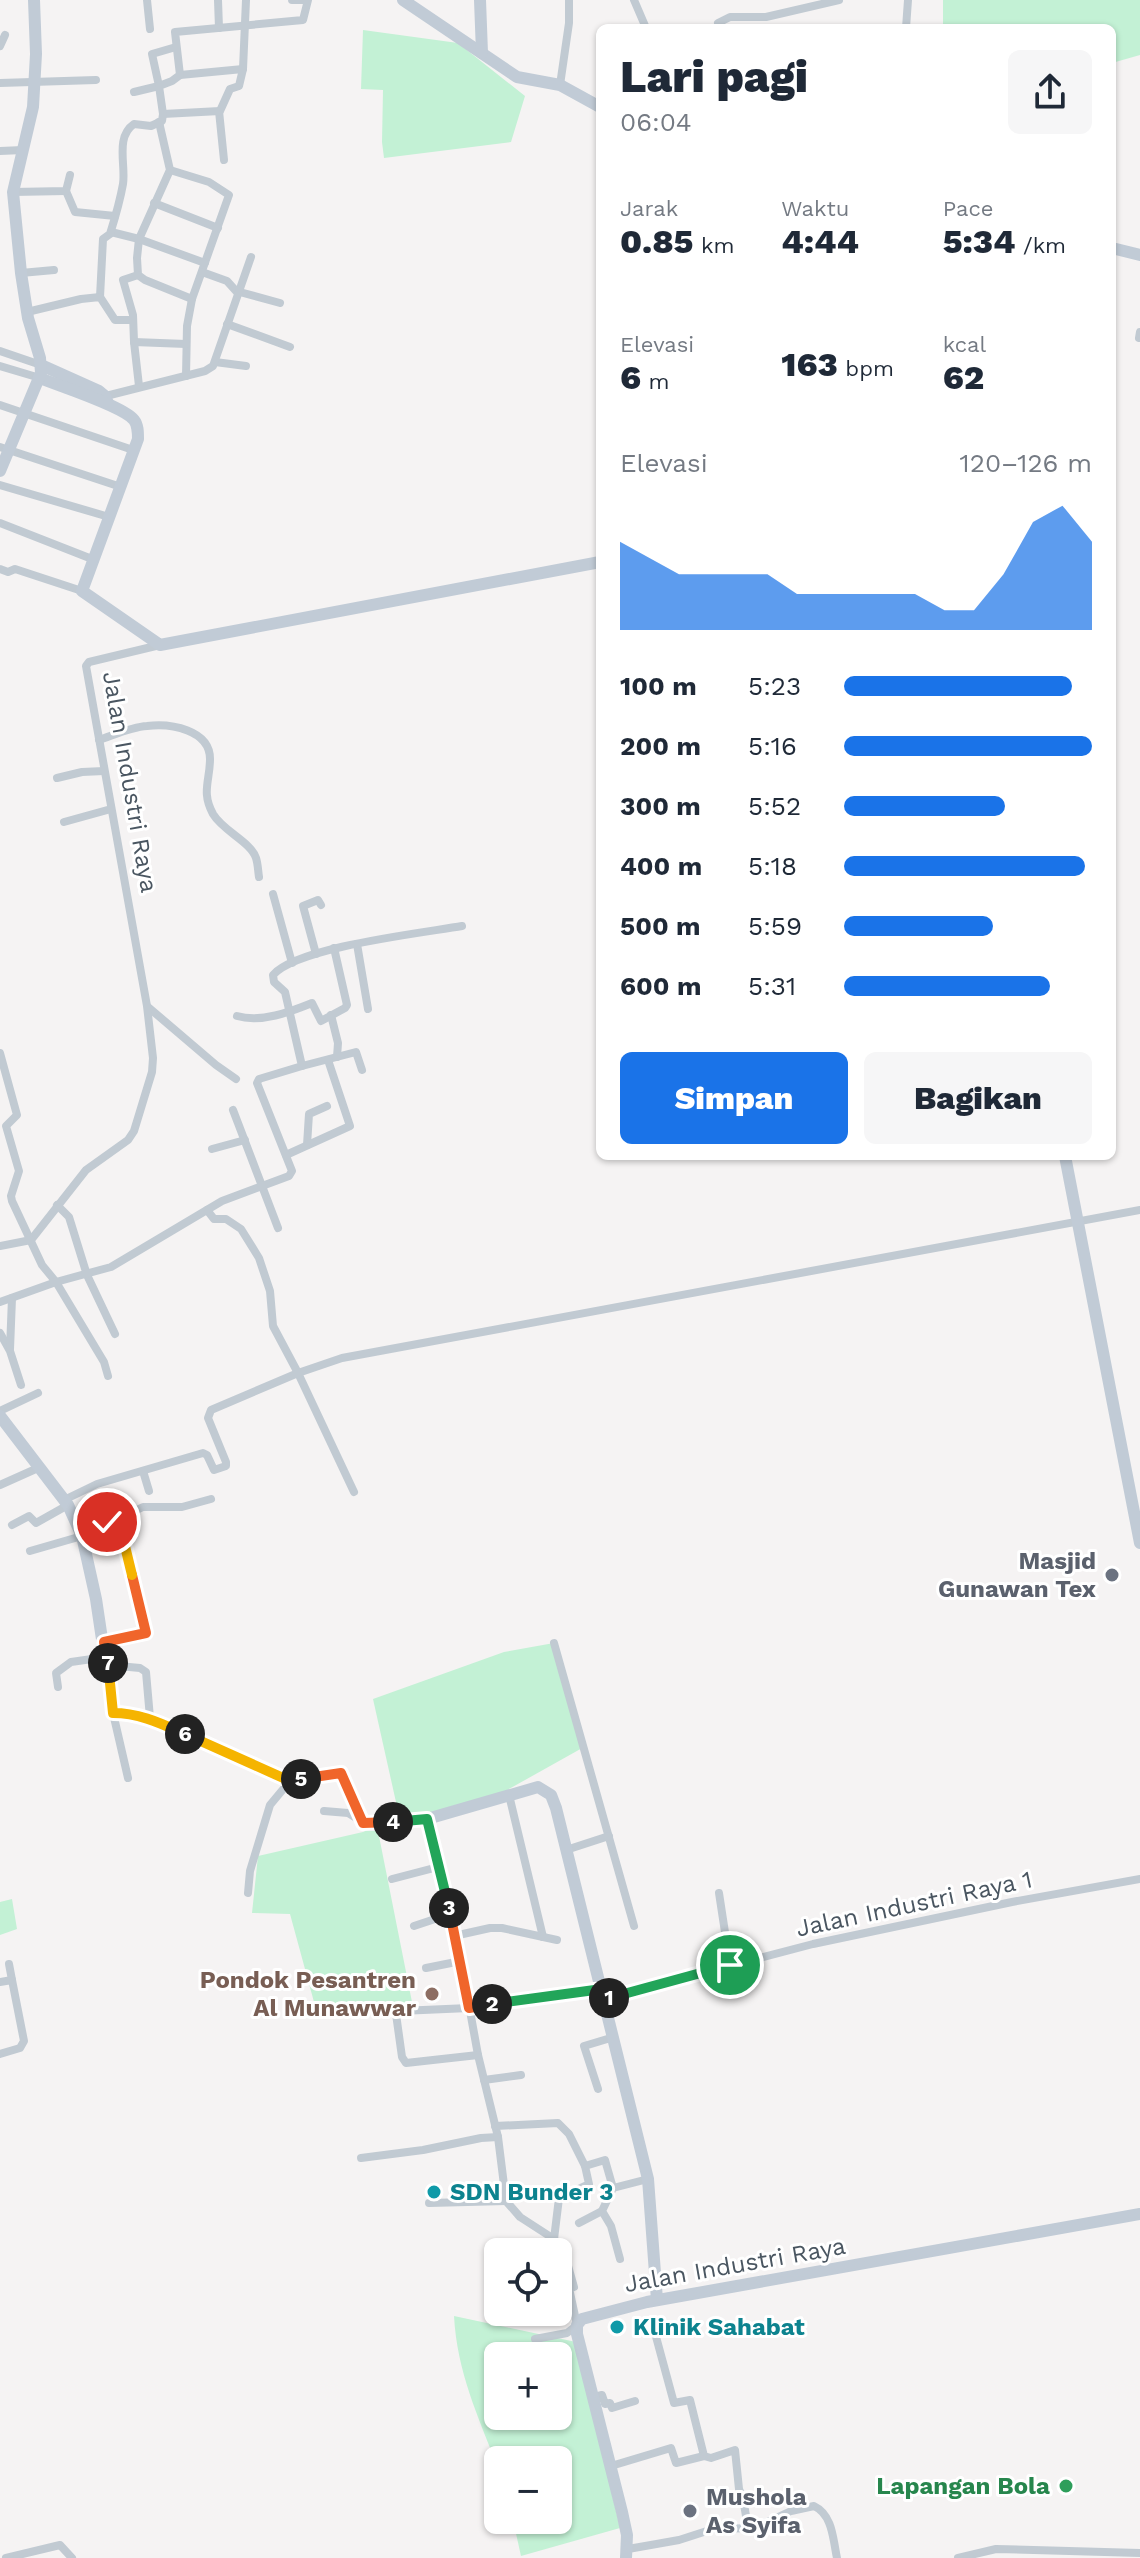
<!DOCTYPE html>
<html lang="id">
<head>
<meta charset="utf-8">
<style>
  body { margin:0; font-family:"Work Sans",sans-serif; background:#f6f6f7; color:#1f2937; height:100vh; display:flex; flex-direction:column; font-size:30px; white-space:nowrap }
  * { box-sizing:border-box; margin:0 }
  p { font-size:26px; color:#747a83 }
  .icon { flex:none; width:44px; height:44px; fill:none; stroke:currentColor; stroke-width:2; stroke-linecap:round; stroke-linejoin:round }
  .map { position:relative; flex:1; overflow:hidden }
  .panel { position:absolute; left:596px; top:24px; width:520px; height:1136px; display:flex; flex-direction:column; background:#fff; border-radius:12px; box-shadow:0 2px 6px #0004 }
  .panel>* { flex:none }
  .fabs { position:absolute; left:484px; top:2238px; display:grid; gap:16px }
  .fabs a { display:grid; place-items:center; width:88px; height:88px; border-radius:12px; background:#fff; box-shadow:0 2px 6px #0004; font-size:40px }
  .pin { position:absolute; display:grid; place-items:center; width:68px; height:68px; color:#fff; margin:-34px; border:4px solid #fff; border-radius:50%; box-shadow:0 2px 8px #0007 }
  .km { position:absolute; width:40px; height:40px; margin:-20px; border-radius:50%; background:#222; color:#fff; font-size:22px; line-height:40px; text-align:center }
  .round { display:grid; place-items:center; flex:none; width:84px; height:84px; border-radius:12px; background:#f6f6f7 }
  .head { display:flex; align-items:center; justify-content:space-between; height:136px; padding:0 24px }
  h1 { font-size:44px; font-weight:800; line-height:60px }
  .stats { display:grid; grid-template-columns:repeat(3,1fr); gap:12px; height:136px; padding:8px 24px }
  .stats div { display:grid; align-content:center }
  .stats b { font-size:34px; font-weight:800 }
  .stats small { font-size:22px; font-weight:400 }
  .stats p { font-size:22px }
  .chart { height:224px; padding:16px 24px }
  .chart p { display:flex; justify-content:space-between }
  .chart svg { width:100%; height:144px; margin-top:8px; fill:#1a73e8; opacity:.7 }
  .cta { display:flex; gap:16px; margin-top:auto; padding:16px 24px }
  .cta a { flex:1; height:92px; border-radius:12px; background:#1a73e8; color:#fff; font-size:32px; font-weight:800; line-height:92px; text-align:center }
  .cta a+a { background:#f6f6f7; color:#1f2937 }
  ul { padding:0 24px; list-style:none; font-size:26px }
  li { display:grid; grid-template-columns:128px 96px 1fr; align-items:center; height:60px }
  li i { height:20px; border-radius:10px; background:#1a73e8 }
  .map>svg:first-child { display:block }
</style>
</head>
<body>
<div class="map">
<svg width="1140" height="2558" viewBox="0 0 1140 2558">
  <rect width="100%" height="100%" fill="#f5f3f3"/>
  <g fill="#c3f1d5" fill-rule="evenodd">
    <polygon points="943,0 1140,0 1140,55 1112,63 1112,28 943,28"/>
    <polygon points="363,30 458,43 525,96 511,142 384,158 382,142 383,90 361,89"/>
    <polygon points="554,1643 584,1747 484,1803 400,1820 373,1699 504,1652"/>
    <polygon points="377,1826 412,2002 317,2013 290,1914 252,1913 258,1856 363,1832"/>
    <polygon points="12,1899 17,1929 0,1935 0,1902"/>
    <path d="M454,2316l122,26 44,186 -99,28 -8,-36h45v-60h-60v8c-20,-52 -41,-96 -44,-152zM498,2356h60v60h-60z"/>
  </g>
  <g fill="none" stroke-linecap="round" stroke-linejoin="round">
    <g stroke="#c1cad2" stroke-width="8">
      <polyline points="147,0 150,29"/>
      <polyline points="218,0 219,28"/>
      <polyline points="634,0 646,28"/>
      <polyline points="718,23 730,17 766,17 839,0"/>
      <polyline points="906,28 908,0"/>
      <polyline points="0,46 5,35"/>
      <polyline points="180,75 243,69"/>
      <polyline points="0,83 96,80"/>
      <polyline points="560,85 569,23 569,0"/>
      <polyline points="134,92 159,86 152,54 176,47"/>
      <polyline points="219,111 224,160"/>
      <polyline points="163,114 220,111 230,89 239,86 243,69 246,0"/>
      <polyline points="159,122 170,170 139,239 137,258 138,275 145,280 192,299"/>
      <polyline points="0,151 23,150"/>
      <polyline points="170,170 209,182 229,195 192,299 187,326 186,376"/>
      <polyline points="66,191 75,212 115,216"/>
      <polyline points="13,192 66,191 70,175"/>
      <polyline points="154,203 218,228"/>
      <polyline points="111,232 139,239 205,263"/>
      <polyline points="202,272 227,281 236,291 280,303"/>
      <polyline points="21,273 54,270"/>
      <path d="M100,297l3,-58 7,-5c5,-16 10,-33 13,-50 3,-19 -8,-47 11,-60l17,2 11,-5 1,-7 -4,-28 13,-5 8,-6 -5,-43 128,-12 5,-20h-16"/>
      <polyline points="27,312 81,299 100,297 115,320 133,320"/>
      <polyline points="227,324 290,347"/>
      <polyline points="1139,338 1140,332"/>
      <polyline points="134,342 133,315 123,280 138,275"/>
      <polyline points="0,351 41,365"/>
      <polyline points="215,362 246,366"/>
      <polyline points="0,366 40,378"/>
      <polyline points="139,386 134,342 186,344"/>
      <polyline points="102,397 205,371 213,366 251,257"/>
      <polyline points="0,405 133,450"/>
      <polyline points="0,447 121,487"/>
      <polyline points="0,485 109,517"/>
      <polyline points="0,523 92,559"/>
      <polyline points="0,569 8,572 15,569 82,591"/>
      <path d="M99,740c15,-5 32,-13 48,-14 24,-3 63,4 63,33 0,22 -9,33 3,55 10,17 38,28 43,44 2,6 2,13 3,19"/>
      <polyline points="57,778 82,772 104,771"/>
      <polyline points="64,822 111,809"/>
      <polyline points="273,894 292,963"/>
      <polyline points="357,944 368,1009"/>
      <polyline points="316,954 303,906 318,900 321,905"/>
      <polyline points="148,1007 216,1065 236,1079"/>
      <polyline points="331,1015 338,1043 337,1057"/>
      <path d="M237,1016c24,7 53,-4 75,-13l9,18 24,-13 2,-3 -13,-57"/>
      <polyline points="0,1053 17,1115 6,1126 19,1171 11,1196 12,1201 42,1265 56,1282 104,1362 108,1376"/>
      <polyline points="302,1066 356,1052 362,1070"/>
      <polyline points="233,1110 278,1228"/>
      <polyline points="307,1145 309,1114 327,1106"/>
      <polyline points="212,1149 245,1140"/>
      <polyline points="286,1155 350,1126 328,1060"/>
      <polyline points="57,1205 69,1217 87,1275 115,1334"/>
      <polyline points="207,1210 214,1219 226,1219 241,1229 259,1258 270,1291 273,1326 298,1373 354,1492"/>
      <polyline points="31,1240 86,1170 128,1140 134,1131 152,1072 153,1058 147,1006 86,666 89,662 160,645"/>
      <polyline points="0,1246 31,1240"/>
      <path d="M0,1302l56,-20 55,-15 111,-66 67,-25 3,-5 -35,-88 2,-4 43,-13 -17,-74 -11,-10 -1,-7c24,-28 149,-42 189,-49"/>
      <polyline points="0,1333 10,1351 21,1385"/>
      <polyline points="10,1349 12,1298"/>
      <polyline points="0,1411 38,1393"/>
      <polyline points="143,1471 149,1491"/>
      <polyline points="0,1485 38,1468"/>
      <polyline points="64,1500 97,1484 203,1453 207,1455 214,1470 226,1466 226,1462 208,1418 211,1410 298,1373 342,1358 1140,1210"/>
      <polyline points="12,1525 29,1516 36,1523 68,1505"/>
      <polyline points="30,1551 82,1536 143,1507 182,1507 211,1499"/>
      <polyline points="104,1642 146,1633 123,1538 111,1537 107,1522"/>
      <polyline points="554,1643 634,1926"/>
      <polyline points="108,1665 140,1668 146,1672 150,1718"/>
      <polyline points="58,1687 56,1673 71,1662 106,1657"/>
      <polyline points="113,1713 128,1778"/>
      <polyline points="509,1795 543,1937"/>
      <polyline points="324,1811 348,1813 359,1820"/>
      <polyline points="427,1819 461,1961 478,2055 498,2137 506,2201 520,2217 554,2239 563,2248 574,2287 569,2288 577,2325 567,2333 535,2339"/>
      <polyline points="566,1850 609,1836"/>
      <polyline points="392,1879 438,1867"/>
      <polyline points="248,1893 250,1871 270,1805 290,1781"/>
      <polyline points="719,1893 730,1965"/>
      <polyline points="414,1926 450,1914"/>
      <polyline points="454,1936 490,1928 502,1928 557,1940"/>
      <polyline points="9,1964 12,1980"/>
      <polyline points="426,1968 461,1961"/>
      <polyline points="0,1982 12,1980 24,2041 20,2048 0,2054"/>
      <polyline points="605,1999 813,1944 1012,1902 1140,1879"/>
      <polyline points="478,2055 406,2063 402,2057 396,2014 400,2011 469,2008 602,1989"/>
      <polyline points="484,2080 521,2075"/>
      <polyline points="598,2089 584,2046 614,2037"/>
      <polyline points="495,2126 558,2123 569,2134 585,2166"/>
      <polyline points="361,2158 423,2150 481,2138 498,2137"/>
      <polyline points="429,2203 506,2201"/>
      <polyline points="579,2223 602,2211"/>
      <polyline points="554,2239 559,2198 589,2184 585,2166 605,2160 613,2188"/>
      <polyline points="620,2259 611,2226 602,2211 613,2188 648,2179"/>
      <polyline points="655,2333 674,2403 690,2400 704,2456 711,2458 735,2450 739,2489 743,2498 748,2528"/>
      <polyline points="594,2397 602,2395 605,2404 610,2403 612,2408 635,2401"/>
      <polyline points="611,2466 671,2448 676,2463 704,2456"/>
      <path d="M628,2549l51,-9 34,-11 42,-1 36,-17 23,-5c19,9 19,34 23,52"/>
      <polyline points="6,2558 60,2545 72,2558"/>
      <polyline points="958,2558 996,2549 1140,2553"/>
    </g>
    <g stroke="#c1cbd6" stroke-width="12">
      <polyline points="403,0 517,77 560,85 600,107"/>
      <polyline points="480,0 482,53"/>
      <polyline points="1112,248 1140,255"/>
      <polyline points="41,365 99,391 105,396 108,403"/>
      <path d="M40,378c19,8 83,28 94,42 4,5 4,12 4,19l-56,152 78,54 440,-83"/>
      <polyline points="0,471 41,373 40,358 28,318 21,273 13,192 33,107 36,54 34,0"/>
      <polyline points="1065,1156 1140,1543"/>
      <polyline points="0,1416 68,1505 82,1536 96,1599 113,1713 129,1713 150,1718 290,1781 341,1773 361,1820 368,1825 427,1819 538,1787 551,1795 556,1808 648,2179 657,2300"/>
      <polyline points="626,2558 627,2535 622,2512 577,2334 577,2325 582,2319 647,2302 1140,2214"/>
    </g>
  </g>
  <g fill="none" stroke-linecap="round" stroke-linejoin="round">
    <g stroke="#fff" stroke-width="16">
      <polyline id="split-1" points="609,1998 730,1965"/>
    </g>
    <g stroke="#fff" stroke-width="16">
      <polyline id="split-2" points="492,2004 602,1989 605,1999 609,1998"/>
    </g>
    <g stroke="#fff" stroke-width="16">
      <polyline id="split-3" points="449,1908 469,2008 492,2004"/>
    </g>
    <g stroke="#fff" stroke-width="16">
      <polyline id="split-4" points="393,1822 427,1819 449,1908"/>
    </g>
    <g stroke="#fff" stroke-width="16">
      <polyline id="split-5" points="301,1779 341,1773 363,1823 393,1822"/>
    </g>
    <g stroke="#fff" stroke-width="16">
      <polyline id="split-6" points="185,1734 290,1781 301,1779"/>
    </g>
    <g stroke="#fff" stroke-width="16">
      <path id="split-7" d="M108,1663l5,50c27,0 49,11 72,21"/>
    </g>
    <g stroke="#fff" stroke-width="16">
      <polyline id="split-8" points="108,1663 104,1642 146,1633 132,1575"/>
    </g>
    <g stroke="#fff" stroke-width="16">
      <polyline id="split-9" points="107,1522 111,1537 123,1538 132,1575"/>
    </g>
    <use href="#split-1" stroke="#22a559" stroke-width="10"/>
    <use href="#split-2" stroke="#22a559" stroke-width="10"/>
    <use href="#split-3" stroke="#f0652b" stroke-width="10"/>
    <use href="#split-4" stroke="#22a559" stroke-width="10"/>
    <use href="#split-5" stroke="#f0652b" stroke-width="10"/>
    <use href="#split-6" stroke="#f5b400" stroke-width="10"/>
    <use href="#split-7" stroke="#f5b400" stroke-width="10"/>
    <use href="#split-8" stroke="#f0652b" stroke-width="10"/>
    <use href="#split-9" stroke="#f5b400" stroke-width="10"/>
  </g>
  <g fill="#6b7280" stroke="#fff" stroke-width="3">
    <circle cx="1112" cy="1575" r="8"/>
    <circle cx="690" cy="2511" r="8"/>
  </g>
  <circle fill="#8d6e63" stroke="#fff" stroke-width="3" cx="432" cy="1994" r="8"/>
  <g fill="#0f9aa8" stroke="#fff" stroke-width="3">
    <circle cx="434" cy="2192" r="8"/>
    <circle cx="617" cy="2327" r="8"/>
  </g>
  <circle fill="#2e9e5b" stroke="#fff" stroke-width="3" cx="1066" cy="2486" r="8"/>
  <g text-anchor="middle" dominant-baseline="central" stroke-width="6" stroke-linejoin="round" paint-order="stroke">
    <g font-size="24" fill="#4a5661" stroke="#fff">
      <text transform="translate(130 782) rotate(80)">Jalan Industri Raya</text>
      <text transform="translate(914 1904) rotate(-12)">Jalan Industri Raya 1</text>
      <text transform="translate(735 2265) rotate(-10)">Jalan Industri Raya</text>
    </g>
    <g font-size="24" font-weight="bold" fill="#5b616d" stroke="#fff" text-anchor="end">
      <text x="1096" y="1561">Masjid<tspan x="1096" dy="28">Gunawan Tex</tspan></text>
      <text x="706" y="2497" text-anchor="start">Mushola<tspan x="706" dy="28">As Syifa</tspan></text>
    </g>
    <g font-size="24" font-weight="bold" fill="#785e54" stroke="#fff" text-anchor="end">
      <text x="416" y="1980">Pondok Pesantren<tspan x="416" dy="28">Al Munawwar</tspan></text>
    </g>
    <g font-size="24" font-weight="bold" fill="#0d838f" stroke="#fff" text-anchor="start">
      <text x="450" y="2192">SDN Bunder 3</text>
      <text x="633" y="2327">Klinik Sahabat</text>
    </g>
    <g font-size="24" font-weight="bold" fill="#27864d" stroke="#fff" text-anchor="end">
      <text x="1050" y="2486">Lapangan Bola</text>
    </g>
  </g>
</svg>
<div class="fabs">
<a><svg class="icon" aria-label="locate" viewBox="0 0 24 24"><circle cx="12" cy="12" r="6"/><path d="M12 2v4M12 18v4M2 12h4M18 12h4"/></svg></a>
<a>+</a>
<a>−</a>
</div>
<div class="pin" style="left:730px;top:1965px;background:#1e9e55"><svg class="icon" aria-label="arrive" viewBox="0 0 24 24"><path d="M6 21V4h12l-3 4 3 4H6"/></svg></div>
<div class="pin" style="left:107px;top:1522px;background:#d93025"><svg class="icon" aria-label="check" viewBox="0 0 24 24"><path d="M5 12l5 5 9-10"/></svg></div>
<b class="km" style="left:609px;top:1998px">1</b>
<b class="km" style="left:492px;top:2004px">2</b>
<b class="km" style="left:449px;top:1908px">3</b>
<b class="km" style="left:393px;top:1822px">4</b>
<b class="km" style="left:301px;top:1779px">5</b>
<b class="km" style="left:185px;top:1734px">6</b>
<b class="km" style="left:108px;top:1663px">7</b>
<section class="panel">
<div class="head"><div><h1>Lari pagi</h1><p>06:04</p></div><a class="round"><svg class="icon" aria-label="share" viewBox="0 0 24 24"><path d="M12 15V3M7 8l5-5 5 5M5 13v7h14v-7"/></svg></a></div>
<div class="stats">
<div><p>Jarak</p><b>0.85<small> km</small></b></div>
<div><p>Waktu</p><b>4:44</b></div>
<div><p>Pace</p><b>5:34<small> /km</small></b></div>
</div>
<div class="stats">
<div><p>Elevasi</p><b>6<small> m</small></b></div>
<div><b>163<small> bpm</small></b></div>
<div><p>kcal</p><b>62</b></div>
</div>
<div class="chart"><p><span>Elevasi</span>120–126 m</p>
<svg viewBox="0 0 160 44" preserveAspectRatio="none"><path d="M0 44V17L10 22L20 27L30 27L40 27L50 27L60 33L70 33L80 33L90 33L100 33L110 38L120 38L130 27L140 11L150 6L160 17V44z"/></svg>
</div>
<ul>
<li><b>100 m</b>5:23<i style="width:92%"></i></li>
<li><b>200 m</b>5:16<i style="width:100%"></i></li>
<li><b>300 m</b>5:52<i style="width:65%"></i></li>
<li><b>400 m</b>5:18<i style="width:97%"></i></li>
<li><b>500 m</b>5:59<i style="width:60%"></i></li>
<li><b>600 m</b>5:31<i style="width:83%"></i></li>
</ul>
<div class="cta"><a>Simpan</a><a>Bagikan</a></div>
</section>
</div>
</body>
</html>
